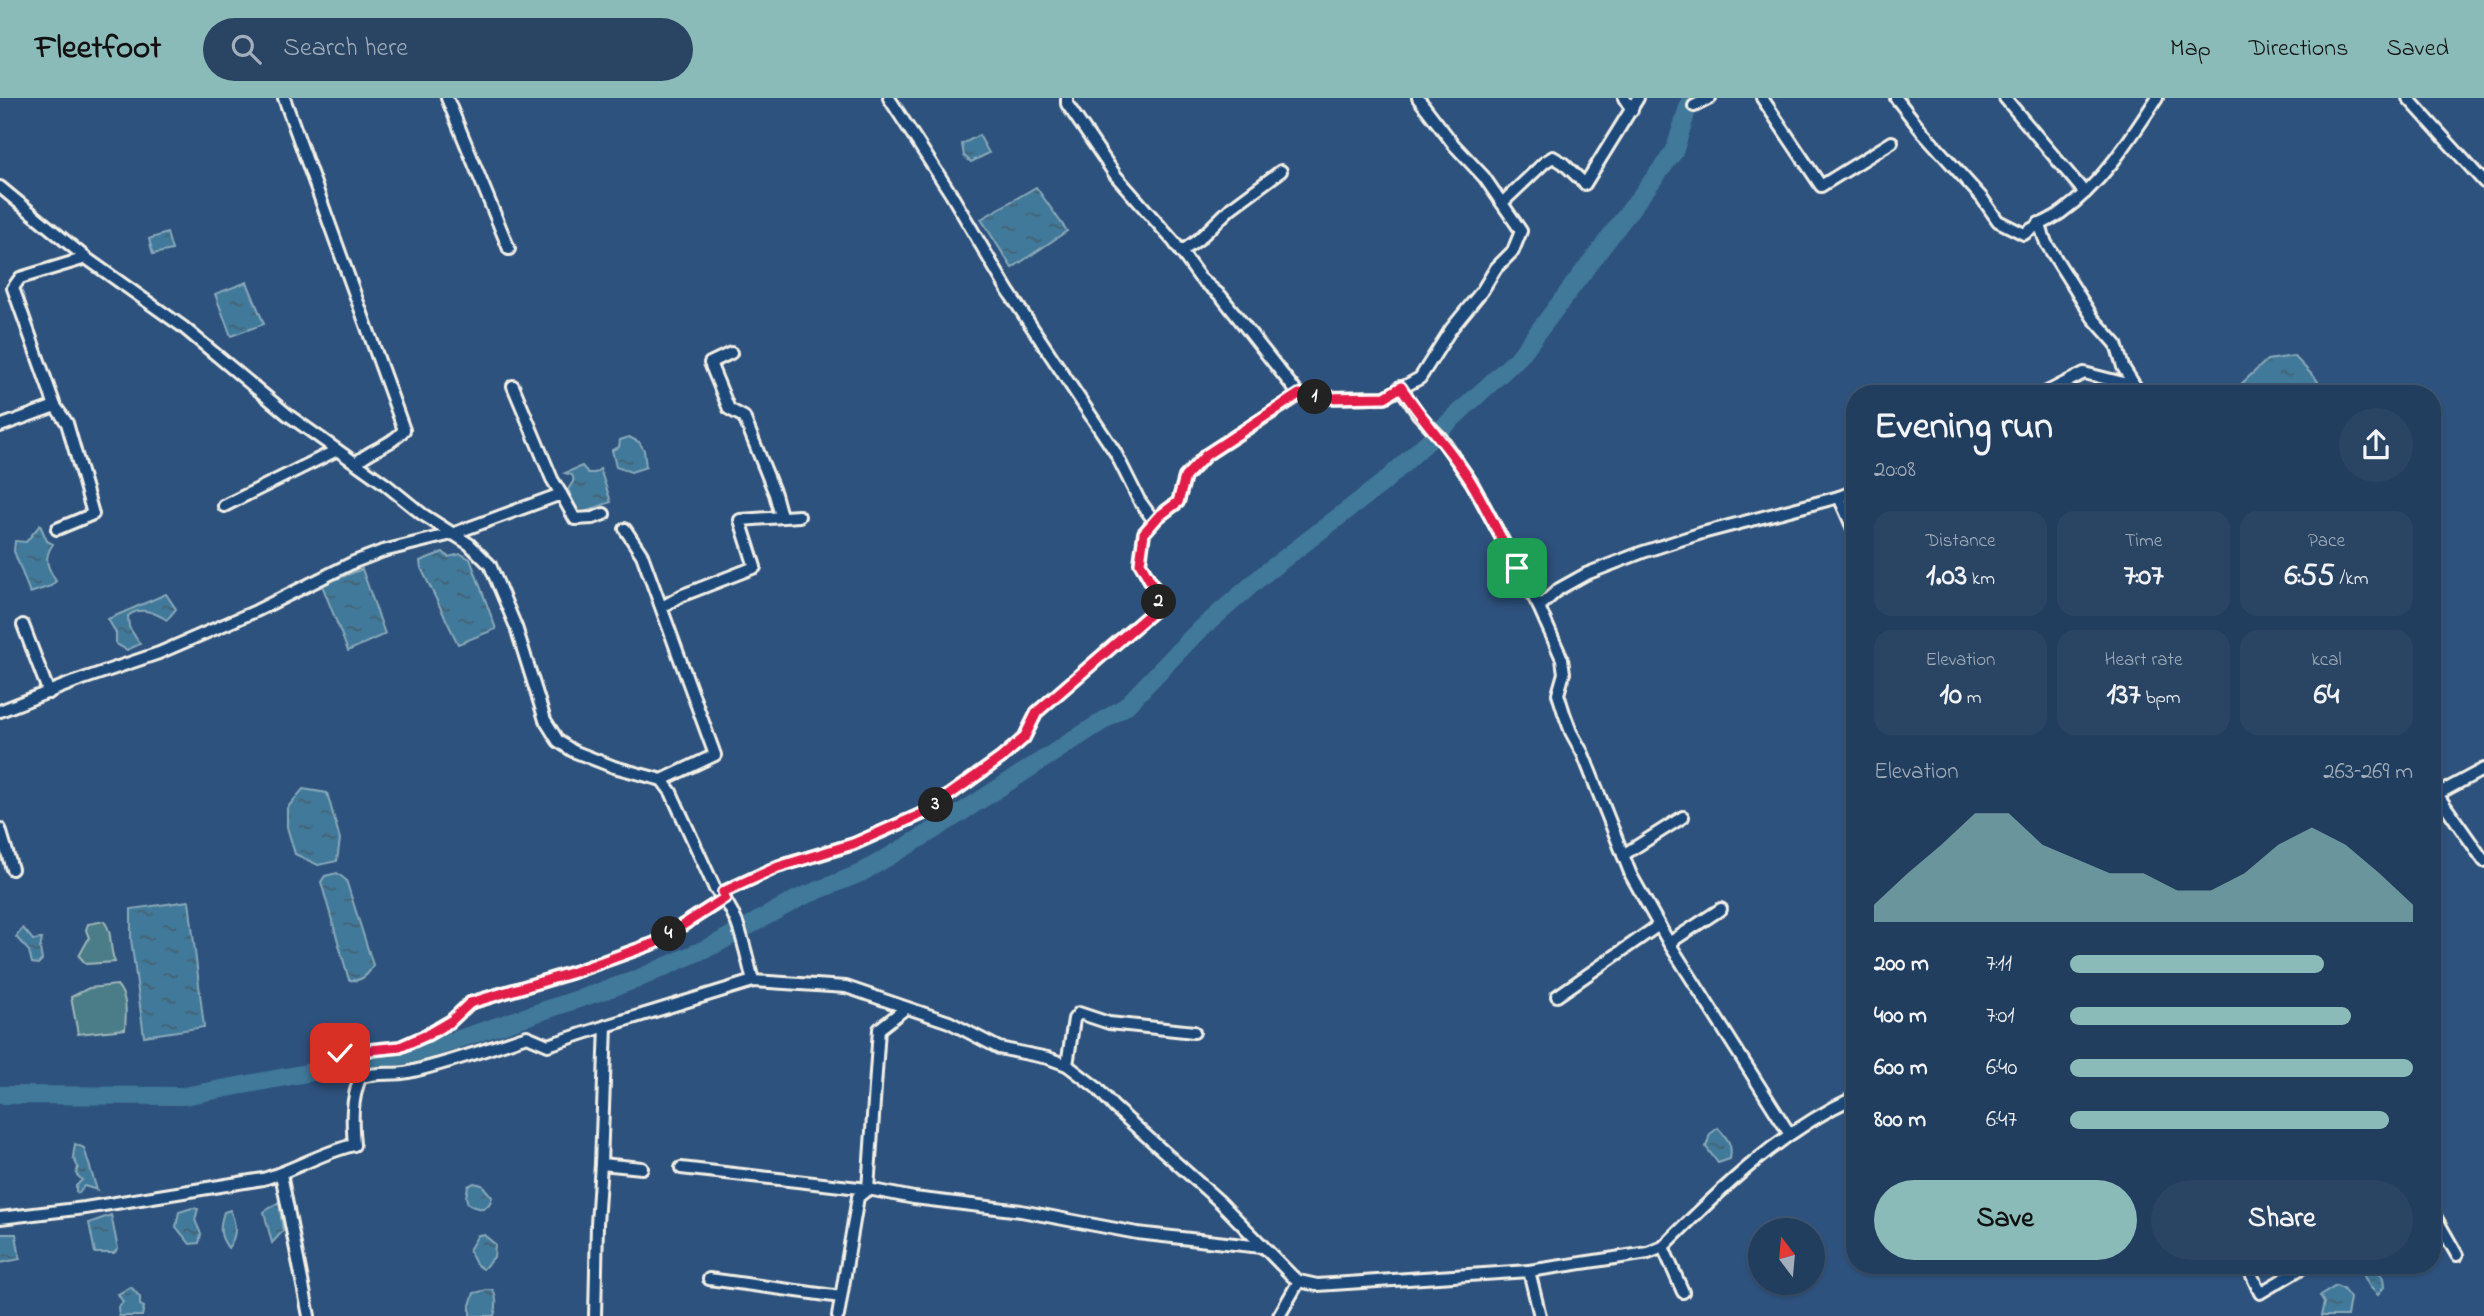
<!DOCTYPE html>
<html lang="en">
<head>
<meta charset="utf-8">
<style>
  body { margin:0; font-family:"Indie Flower",sans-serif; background:#2a4564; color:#f1f3f6; height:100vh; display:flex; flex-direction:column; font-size:26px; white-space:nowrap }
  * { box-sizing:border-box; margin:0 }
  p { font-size:23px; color:#a2aebc }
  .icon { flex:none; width:38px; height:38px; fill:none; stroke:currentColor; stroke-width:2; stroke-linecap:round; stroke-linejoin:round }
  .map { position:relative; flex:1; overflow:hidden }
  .sheet { position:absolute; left:1846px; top:287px; width:595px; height:889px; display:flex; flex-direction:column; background:#223e5e; border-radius:28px; box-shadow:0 2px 5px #0004,0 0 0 2px #3f5773 }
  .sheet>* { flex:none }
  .needle { width:46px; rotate:344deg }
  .controls { position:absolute; left:1748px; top:1120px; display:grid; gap:14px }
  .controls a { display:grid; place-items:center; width:77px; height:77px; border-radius:50%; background:#223e5e; box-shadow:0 2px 5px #0004,0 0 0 2px #3f5773; font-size:35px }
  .pin { position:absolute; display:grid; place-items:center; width:60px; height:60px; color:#fff; margin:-30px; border-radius:14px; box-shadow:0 4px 10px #0006 }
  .km { position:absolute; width:35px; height:35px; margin:-18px; border-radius:50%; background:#222; color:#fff; font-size:19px; line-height:35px; text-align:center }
  .round { display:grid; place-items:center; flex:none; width:74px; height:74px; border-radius:37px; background:#2a4564 }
  .summary { display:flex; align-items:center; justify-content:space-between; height:119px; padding:0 28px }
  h1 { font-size:38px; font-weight:700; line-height:52px }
  .metrics { display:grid; grid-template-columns:repeat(3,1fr); gap:10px; height:119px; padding:7px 28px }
  .metrics div { display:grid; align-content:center; border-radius:18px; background:#2a4564; text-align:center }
  .metrics b { font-size:30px; font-weight:700 }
  .metrics small { font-size:19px; font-weight:400 }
  .metrics p { font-size:19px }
  .chart { height:196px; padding:14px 28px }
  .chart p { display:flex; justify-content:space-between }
  .chart svg { width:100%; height:126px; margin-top:7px; fill:#8bbbb9; opacity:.7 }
  .cta { display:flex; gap:14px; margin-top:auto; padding:14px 28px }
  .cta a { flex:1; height:80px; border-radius:42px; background:#8bbbb9; color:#111; font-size:28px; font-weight:700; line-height:80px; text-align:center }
  .cta a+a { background:#2a4564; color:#f1f3f6 }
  ul { padding:0 28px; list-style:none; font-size:23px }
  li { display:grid; grid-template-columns:112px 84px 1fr; align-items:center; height:52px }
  li i { height:18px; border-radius:9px; background:#8bbbb9 }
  header { display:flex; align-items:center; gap:42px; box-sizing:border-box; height:98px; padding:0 35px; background:#8bbbb9; color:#111 }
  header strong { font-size:33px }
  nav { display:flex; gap:38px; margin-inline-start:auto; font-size:24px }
  .search { width:490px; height:63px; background:#2a4564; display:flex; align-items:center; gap:18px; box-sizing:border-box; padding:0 24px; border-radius:38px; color:#a2aebc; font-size:26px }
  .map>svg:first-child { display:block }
</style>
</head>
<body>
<header>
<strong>Fleetfoot</strong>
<div class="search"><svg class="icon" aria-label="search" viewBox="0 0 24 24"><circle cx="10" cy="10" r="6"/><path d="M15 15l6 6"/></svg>Search here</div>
<nav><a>Map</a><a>Directions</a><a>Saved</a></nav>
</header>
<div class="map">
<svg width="2484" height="1218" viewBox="0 0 2484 1218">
  <defs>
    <pattern id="water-ripples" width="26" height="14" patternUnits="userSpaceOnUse" patternTransform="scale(1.75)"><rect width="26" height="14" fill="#41799a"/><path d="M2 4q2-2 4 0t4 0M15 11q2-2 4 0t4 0" fill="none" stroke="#456070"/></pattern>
  </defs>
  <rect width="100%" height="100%" fill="#2e527e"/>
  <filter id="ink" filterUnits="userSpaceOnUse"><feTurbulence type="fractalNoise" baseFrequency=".0143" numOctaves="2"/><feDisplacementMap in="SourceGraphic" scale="14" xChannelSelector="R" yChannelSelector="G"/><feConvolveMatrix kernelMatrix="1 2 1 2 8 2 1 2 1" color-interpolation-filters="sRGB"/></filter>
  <g filter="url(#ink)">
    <g fill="#4b7d89" stroke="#a0b7b8" stroke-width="2">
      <path d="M104,823c10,14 4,25 11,41l-29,2 -7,-8 10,-18 -3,-8 2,-6z"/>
      <path d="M117,887c11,12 9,29 8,44l-47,5 -7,-37 18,-9z"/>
    </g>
    <g fill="url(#water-ripples)" stroke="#89a9b9" stroke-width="2">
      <polygon points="979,37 989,55 971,64 964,58 962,46"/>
      <polygon points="1036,89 1067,133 1012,170 981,121"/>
      <polygon points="167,135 172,152 153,156 149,141"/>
      <polygon points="247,184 264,226 231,238 215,196"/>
      <polygon points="2294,258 2316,281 2327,296 2239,296 2238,289 2267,262"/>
      <polygon points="629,339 639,344 644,352 646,369 631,374 616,369 612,352 619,349 620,342"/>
      <path d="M582,368l6,7h7l5,-4 11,33 -32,12 -11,-24c3,-7 8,-8 4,-15l-7,-2z"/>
      <path d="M40,427l7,16 6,3c-10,14 -6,23 3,37l-5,5 -21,7 -16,-42 1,-10 11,1z"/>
      <polygon points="443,454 448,459 461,456 470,461 496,531 458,546 421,470 420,463"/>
      <polygon points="362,471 385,536 348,553 322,487"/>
      <path d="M166,496l10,15 -9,11c-13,-8 -27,-14 -39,-4l1,11 11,17 -13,6 -11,-6v-11l-8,-14z"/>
      <polygon points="303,691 327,695 340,741 337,763 318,767 295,756 287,729 287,710"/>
      <path d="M337,775l9,7 27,85c-5,11 -12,17 -24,15l-28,-98 4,-6z"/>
      <polygon points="189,803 204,929 144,938 131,841 131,811"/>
      <polygon points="23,830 33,842 42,841 40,851 42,862 38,866 32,865 29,853 16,839"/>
      <path d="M1718,1030c10,11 15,17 12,31l-12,4 -12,-16 4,-13z"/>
      <polygon points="75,1046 84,1050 97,1092 84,1088 79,1095 76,1094 76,1088 82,1082 76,1076 78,1069 73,1059"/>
      <path d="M474,1085l8,2 10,12c-3,14 -13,13 -24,7l-2,-7 2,-11z"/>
      <polygon points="279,1104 283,1133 272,1145 264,1114"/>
      <polygon points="192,1110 198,1111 195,1122 201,1136 199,1145 190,1146 176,1129 179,1114"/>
      <path d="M230,1112c7,15 7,26 -2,38 -9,-12 -9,-21 -4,-36z"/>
      <polygon points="111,1117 118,1151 114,1155 95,1155 89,1125"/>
      <polygon points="0,1136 16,1136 20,1161 0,1165"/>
      <polygon points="478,1137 484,1137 495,1146 494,1159 483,1171 476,1166 469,1152"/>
      <polygon points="2363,1167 2374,1167 2383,1180 2384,1189 2378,1197 2370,1189 2360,1171"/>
      <polygon points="2336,1188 2343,1191 2350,1200 2347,1218 2321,1218 2324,1205 2320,1198"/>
      <polygon points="131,1189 140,1199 140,1207 144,1209 142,1218 119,1218 118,1209 123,1204 118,1196"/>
      <path d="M487,1192h6c5,9 4,17 1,26h-24v-11l4,-12z"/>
    </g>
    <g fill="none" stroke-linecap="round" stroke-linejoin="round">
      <polyline stroke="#41799a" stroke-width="18" points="0,997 184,998 420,954 635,882 714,847 799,800 861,775 934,732 1126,608 1194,537 1264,476 1384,384 1519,259 1674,54 1691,0"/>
      <g stroke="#f4f1e8" stroke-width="16">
        <g id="minor">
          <path d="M284,0l120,332c-13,16 -34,19 -48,33"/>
          <polyline points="447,0 509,151"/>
          <polyline points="889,0 951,96 1008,193 1115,354 1139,402 1154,423"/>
          <polyline points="1067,0 1067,6 1116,78 1174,144 1200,180 1221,198 1299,297"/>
          <polyline points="1624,0 1632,12"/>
          <polyline points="1762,0 1821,88 1892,44"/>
          <path d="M1896,0l25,32 61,68 16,23 26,13c12,-9 26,-13 38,-22 41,-29 68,-73 95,-114"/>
          <polyline points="2005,0 2085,95"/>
          <polyline points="2408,0 2484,84"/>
          <polyline points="1694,8 1710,0"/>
          <path d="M0,89l86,71 97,69 105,88 97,69 37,30 47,30 21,21 26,62 29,93 13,21 15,10 41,16 48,13 9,12 44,97c24,21 30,62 38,92l93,6 103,35 50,26 49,10 19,7 30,23 17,19 106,95 72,74 7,5 18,4 212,-14 11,45"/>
          <polyline points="1502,105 1545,64 1553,59 1563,65 1585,86 1638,0"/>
          <polyline points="2039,125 2046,145 2093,220 2116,246 2123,269 2135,288"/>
          <polyline points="1181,154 1199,141 1231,110 1281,73"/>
          <polyline points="731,255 710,265 729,311 744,319 775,396 781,418"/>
          <polyline points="513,288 552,381 561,396"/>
          <polyline points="1400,289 1418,316 1441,340 1472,385 1539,509 1562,561 1564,575 1558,596 1564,615 1571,634 1583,656 1631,777 1669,845 1789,1035"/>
          <polyline points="2043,296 2084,275 2135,288 2140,296"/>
          <polyline points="0,328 55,308"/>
          <polyline points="1855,393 1839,399 1855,435"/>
          <polyline points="224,408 337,352"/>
          <polyline points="57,431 93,416 67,325 55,308 13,190 20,180 86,160"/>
          <polyline points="625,431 642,457 715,657 662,682"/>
          <polyline points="662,509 683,497 755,469 740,422 799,418"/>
          <polyline points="1539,509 1559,491 1586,476 1643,454 1702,435 1839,399"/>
          <polyline points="23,527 49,595"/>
          <polyline points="0,613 74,584 159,555 256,513 354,464 383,453 452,436 561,396 575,421 593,420 604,416"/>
          <polyline points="2432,689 2484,763"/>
          <polyline points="2432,699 2484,671"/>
          <polyline points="0,731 12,771"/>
          <polyline points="1623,757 1683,719"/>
          <polyline points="1669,845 1721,811"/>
          <polyline points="1557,898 1659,827"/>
          <polyline points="340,955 400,949 427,937 451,923 470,905 574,874 655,845 725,800 723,794 777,769 854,746 924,715 1001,660 1024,640 1037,614 1158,509 1160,500 1140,465 1144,435 1158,419 1178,404 1185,379 1206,357 1299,297 1324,300 1385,299 1420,280 1451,231 1482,193 1496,170 1513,153 1521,133 1484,79 1454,47 1418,0"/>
          <polyline points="1067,967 1074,921 1079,915 1109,925 1194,934"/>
          <polyline points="642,1070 601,1066 606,928 753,883"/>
          <polyline points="681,1070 868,1091 914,1100 1021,1113 1137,1135 1261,1149"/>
          <polyline points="281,1076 309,1218"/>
          <polyline points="2432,1113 2457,1157"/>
          <path d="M0,1120l85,-10 178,-29c32,-9 59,-27 91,-34 -2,-24 -3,-44 6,-67 16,-7 32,-2 49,-6 40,-9 79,-23 118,-36l21,9 58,-19"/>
          <polyline points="1663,1149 1683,1194"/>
          <polyline points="2247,1167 2260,1195 2307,1167"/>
          <path d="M1529,1173l119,-18 15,-6c59,-59 116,-115 192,-150"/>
          <polyline points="709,1181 841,1199"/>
          <polyline points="595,1218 597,1126 601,1066"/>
          <polyline points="838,1218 858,1099 868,1091 879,931 906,910"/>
          <polyline points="1279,1218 1299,1183"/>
        </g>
      </g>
      <use href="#minor" stroke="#1f4a7a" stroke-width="10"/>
    </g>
  </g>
  <g fill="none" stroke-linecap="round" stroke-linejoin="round" filter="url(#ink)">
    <g stroke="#fff" stroke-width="14">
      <path id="route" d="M340,955l60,-6 27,-12 24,-14 19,-18 104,-31 81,-29 70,-45 -2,-6 55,-25 75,-23 71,-31 77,-55 23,-20 13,-26 121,-105 2,-9 -20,-35 4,-30 14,-16 20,-15 7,-25 21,-22 93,-61 25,4 61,-1 16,-10c21,33 49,61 70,95 17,28 30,58 46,86"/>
    </g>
    <use href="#route" stroke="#e11d48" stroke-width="9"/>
  </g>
</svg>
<div class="controls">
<a><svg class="needle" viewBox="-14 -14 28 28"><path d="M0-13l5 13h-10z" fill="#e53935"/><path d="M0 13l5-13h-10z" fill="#a2aebc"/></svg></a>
</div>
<div class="pin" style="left:1517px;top:470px;background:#1e9e55"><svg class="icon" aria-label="arrive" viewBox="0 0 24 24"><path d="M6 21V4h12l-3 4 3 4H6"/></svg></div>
<div class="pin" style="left:340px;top:955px;background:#d93025"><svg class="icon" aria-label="check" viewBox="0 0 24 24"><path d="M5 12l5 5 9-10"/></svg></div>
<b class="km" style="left:1315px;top:299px">1</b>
<b class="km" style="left:1159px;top:504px">2</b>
<b class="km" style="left:936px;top:707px">3</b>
<b class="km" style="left:669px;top:836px">4</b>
<section class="sheet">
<div class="summary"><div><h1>Evening run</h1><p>20:08</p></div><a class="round"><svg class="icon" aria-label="share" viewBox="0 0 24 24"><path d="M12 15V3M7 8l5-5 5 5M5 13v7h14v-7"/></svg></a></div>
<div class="metrics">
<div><p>Distance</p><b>1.03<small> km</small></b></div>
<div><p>Time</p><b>7:07</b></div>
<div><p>Pace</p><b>6:55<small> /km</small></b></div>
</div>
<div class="metrics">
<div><p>Elevation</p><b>10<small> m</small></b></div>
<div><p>Heart rate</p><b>137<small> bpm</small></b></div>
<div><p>kcal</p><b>64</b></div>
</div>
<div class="chart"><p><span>Elevation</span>263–269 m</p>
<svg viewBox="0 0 160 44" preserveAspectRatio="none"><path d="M0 44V38L10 27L20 17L30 6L40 6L50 17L60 22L70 27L80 27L90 33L100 33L110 27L120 17L130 11L140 17L150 27L160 38V44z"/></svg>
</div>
<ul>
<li><b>200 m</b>7:11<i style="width:74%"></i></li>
<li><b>400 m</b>7:01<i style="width:82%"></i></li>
<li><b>600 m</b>6:40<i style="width:100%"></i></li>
<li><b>800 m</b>6:47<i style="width:93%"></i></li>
</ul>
<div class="cta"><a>Save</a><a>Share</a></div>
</section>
</div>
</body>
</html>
